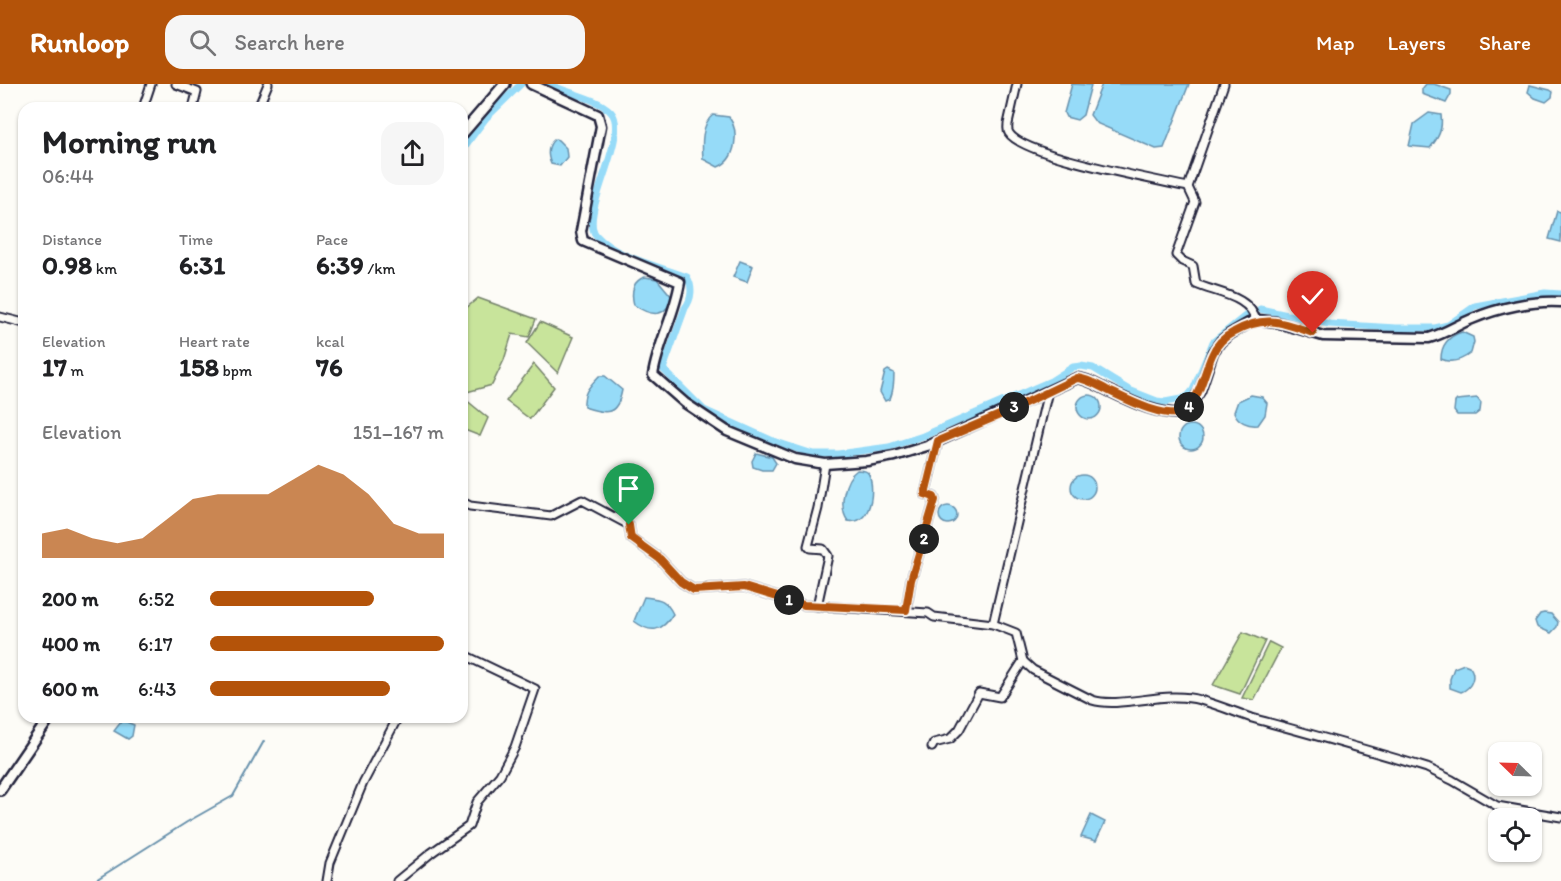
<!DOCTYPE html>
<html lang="en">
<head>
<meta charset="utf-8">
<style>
  body { margin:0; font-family:Itim,sans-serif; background:#f6f6f6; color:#202124; height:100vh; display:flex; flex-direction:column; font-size:22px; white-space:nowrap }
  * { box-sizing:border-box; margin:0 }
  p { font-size:20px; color:#757577 }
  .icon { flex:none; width:33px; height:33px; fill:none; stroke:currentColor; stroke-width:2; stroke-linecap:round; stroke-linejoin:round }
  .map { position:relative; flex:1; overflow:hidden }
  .sheet { position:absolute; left:18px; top:18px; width:450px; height:621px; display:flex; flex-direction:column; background:#fff; border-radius:18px; box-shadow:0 2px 4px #0004 }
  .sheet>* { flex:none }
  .needle { width:39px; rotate:293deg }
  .tools { position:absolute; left:1488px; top:658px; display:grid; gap:12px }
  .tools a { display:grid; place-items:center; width:54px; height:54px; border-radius:12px; background:#fff; box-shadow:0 2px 4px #0004; font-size:30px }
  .pin { position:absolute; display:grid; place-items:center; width:51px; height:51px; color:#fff; margin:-62px -26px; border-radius:50% 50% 50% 0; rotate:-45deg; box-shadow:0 0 6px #0007 }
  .pin .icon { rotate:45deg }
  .km { position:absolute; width:30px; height:30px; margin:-15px; border-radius:50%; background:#222; color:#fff; font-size:16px; line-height:30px; text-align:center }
  .round { display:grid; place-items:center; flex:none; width:63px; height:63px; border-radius:18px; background:#f6f6f6 }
  .head { display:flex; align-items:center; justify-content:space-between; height:102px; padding:0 24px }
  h1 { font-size:33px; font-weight:800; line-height:45px }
  .stats { display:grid; grid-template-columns:repeat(3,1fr); gap:9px; height:102px; padding:6px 24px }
  .stats div { display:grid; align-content:center }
  .stats b { font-size:26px; font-weight:800 }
  .stats small { font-size:16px; font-weight:400 }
  .stats p { font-size:16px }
  .chart { height:168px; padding:12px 24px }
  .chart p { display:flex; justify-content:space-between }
  .chart svg { width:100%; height:108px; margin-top:6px; fill:#b45309; opacity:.7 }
  ul { padding:0 24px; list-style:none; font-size:20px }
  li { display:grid; grid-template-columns:96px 72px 1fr; align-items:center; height:45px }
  li i { height:15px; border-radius:8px; background:#b45309 }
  header { display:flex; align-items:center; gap:36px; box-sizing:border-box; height:84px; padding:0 30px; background:#b45309; color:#fff }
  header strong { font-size:28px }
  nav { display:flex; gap:33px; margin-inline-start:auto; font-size:21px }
  .search { width:420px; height:54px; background:#f6f6f6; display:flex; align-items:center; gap:15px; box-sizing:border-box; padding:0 21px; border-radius:18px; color:#757577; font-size:22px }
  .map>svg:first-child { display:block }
</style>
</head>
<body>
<header>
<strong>Runloop</strong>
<div class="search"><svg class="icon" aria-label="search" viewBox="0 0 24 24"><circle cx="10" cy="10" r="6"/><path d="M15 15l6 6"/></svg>Search here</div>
<nav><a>Map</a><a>Layers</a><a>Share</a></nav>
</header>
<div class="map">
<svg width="1561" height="797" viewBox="0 0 1561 797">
  <rect width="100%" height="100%" fill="#fdfcf7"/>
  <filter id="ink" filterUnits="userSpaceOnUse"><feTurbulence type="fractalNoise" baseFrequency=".0167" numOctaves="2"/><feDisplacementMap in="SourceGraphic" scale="12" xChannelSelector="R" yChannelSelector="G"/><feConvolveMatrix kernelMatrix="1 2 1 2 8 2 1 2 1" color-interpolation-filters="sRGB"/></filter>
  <g filter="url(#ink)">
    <g fill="#c8e49b" stroke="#75836b" stroke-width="1.5">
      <polygon points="478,214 536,235 529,253 512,250 504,276 492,301 467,308 462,305 462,224 465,225"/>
      <polygon points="540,238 573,253 558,289 527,259"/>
      <polygon points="534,280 554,303 530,335 506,317"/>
      <polygon points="465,315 488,334 480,352 462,345 462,318"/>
      <polygon points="1243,548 1265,557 1240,610 1213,601"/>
      <polygon points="1269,558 1281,564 1254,616 1242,614"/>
    </g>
    <g fill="#96dbf8" stroke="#6891ac" stroke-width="1.5">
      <polygon points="1072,0 1091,1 1083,31 1077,36 1066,33 1064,29"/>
      <polygon points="1102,0 1189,0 1164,64 1156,65 1096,39 1090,31"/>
      <polygon points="1426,0 1434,0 1451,6 1451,10 1446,19 1422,10 1422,5"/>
      <polygon points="1530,1 1550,6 1553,8 1552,13 1546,18 1535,14 1528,8"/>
      <path d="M1429,29l12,2c2,14 -2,22 -11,33l-21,-2 5,-22z"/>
      <path d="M713,31l16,2c11,15 7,43 -11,50l-15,-8c-1,-14 -2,-35 10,-44z"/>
      <path d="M555,55l3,1 8,8 1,9 -7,9 -9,-2c-4,-9 -4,-19 4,-25z"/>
      <polygon points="1557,127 1561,128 1561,158 1549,155"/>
      <polygon points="740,177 753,182 747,198 733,193"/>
      <path d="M645,193l12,2 15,18c-6,22 -22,19 -38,8 -3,-12 -2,-24 11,-28z"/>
      <path d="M1462,248l11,5 1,5 -3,11c-9,7 -19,11 -30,6 0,-14 8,-23 21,-27z"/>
      <path d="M888,286l6,3c0,8 -1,19 -4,26l-5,2 -5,-9 5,-20z"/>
      <path d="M599,292h6l17,14c-5,27 -17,24 -38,17 -1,-15 5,-20 15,-31z"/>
      <circle cx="1089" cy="323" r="12"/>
      <path d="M1251,311l11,2 5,6 -2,12 -7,10c-10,1 -20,-3 -24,-13l4,-11z"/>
      <polygon points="1477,314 1481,319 1480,327 1475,331 1457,331 1454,327 1455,318 1457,316"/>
      <circle cx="1191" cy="353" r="12"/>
      <polygon points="756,369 772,373 776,379 772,386 762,386 753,383 752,377"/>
      <path d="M857,386c4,0 7,0 10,2 8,7 8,54 -19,49 -10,-13 -4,-42 9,-51z"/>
      <circle cx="1083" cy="403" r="12"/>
      <circle cx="948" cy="431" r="9"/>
      <path d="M644,513c15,2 21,1 29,17 -11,18 -22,20 -39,7z"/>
      <polygon points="1544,529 1551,530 1558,538 1557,543 1551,549 1537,543 1535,537 1540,530"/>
      <path d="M1464,580l5,2c8,9 3,22 -8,26l-11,-4v-9l4,-11z"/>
      <polygon points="124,637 134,641 132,652 128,655 114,647 121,638"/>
      <polygon points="1091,731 1105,738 1096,757 1081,753"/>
    </g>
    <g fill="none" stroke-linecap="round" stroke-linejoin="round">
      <polyline stroke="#6891ac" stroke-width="2" points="94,797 187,738 233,712 264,657"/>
      <g stroke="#96dbf8" stroke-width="7">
        <path d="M549,0c17,9 49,14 62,28 20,22 -33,103 -15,123 20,23 63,31 91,42 6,10 5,22 -2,31l-22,61 41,41 69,31 40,13h25l51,-7 34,-11 128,-55 22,-14 8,-1 12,2 36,22 28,11 8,1 16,-3 7,-3 5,-6 20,-48 36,-29"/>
        <polyline points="462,66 486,34 521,0"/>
        <polyline points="1260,225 1329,240 1396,244 1435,244 1448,241 1475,222 1545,209 1561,210"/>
      </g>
      <g stroke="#22223b" stroke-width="11">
        <g id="minor">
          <polyline points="176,0 197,8 193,24"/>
          <path d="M1017,0l-9,40c0,3 -1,6 1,9 14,23 148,47 179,54l7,15 -19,53 6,6 11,5 3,18c20,9 56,12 60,38"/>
          <polyline points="143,24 151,0"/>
          <polyline points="258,24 268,0"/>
          <polyline points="1188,103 1224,0"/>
          <polyline points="0,233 24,239"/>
          <path d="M462,418l8,4 81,10 31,-16 47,25 2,13 29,21 21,23 13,8 50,-3 60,18 124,8 6,4 59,7 23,9 7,28 10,9 59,30c30,9 73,-10 108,0 18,5 35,12 52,18 58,16 117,32 175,50l25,12 45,26 64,11"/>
          <polyline points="817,522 828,472 823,465 810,464 808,462 818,424 825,380"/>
          <polyline points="906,527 911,496 935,416 934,413 925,410 938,357"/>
          <polyline points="993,540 1048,307"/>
          <polyline points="932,663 934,659 950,655 959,646 979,609 1000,613 1023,577"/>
          <polyline points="327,797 330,779 363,699 398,633"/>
          <polyline points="397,797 431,769 469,742 477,718 500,691 515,663 535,605 462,570"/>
        </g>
      </g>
      <g stroke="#22223b" stroke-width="13">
        <path id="tertiary" d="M531,0l67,31 3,11 -20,105 2,10 97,41c-5,32 -22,61 -27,93l32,28 42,28 68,28 30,5 42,-3 27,-5 33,-10 150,-68c11,1 20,7 30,12 23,11 52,26 78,23l15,-22 13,-39 8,-11 9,-7 19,-11 10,-3 17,2 47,14 106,2c17,-5 28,-13 43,-19 26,-11 61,-19 89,-17"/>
      </g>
      <g stroke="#22223b" stroke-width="14">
        <g id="secondary">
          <polyline points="462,50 505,0"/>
          <polyline points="0,706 50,633"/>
        </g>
      </g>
      <use href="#minor" stroke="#fdfcf7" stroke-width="7"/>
      <use href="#tertiary" stroke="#fdfcf7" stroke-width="8"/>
      <use href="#secondary" stroke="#fdfcf7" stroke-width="9"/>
    </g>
  </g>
  <g fill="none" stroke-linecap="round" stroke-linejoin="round" filter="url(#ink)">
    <g stroke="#fff" stroke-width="12">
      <path id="route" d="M629,441l2,13 29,21 21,23 13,8 50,-3 60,18 102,5 5,-30 24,-80 -1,-3 -9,-3 13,-53 64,-27 75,-36c11,1 20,7 30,12 23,11 52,27 78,23 17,-21 17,-35 27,-58 4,-10 12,-18 22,-23 31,-18 48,-10 79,1"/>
    </g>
    <use href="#route" stroke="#b45309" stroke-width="8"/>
  </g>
</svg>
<div class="tools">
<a><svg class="needle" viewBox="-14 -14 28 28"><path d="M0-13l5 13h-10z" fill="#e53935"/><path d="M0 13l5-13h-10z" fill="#757577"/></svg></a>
<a><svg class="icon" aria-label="locate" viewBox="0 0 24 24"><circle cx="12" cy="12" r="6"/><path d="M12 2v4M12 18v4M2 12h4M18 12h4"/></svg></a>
</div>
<div class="pin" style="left:629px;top:441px;background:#1e9e55"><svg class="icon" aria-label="arrive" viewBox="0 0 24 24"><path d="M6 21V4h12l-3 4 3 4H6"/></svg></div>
<div class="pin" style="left:1313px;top:249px;background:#d93025"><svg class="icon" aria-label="check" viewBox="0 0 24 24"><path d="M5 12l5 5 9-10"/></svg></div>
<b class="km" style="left:789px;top:516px">1</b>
<b class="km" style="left:924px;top:455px">2</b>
<b class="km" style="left:1014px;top:323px">3</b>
<b class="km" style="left:1189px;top:323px">4</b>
<section class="sheet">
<div class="head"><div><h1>Morning run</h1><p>06:44</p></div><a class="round"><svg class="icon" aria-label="share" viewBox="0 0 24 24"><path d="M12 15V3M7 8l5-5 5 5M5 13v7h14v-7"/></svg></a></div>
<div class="stats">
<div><p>Distance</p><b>0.98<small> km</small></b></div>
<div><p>Time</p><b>6:31</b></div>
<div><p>Pace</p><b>6:39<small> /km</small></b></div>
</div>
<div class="stats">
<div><p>Elevation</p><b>17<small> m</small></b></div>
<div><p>Heart rate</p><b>158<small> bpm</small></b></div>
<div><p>kcal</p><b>76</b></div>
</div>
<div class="chart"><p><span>Elevation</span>151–167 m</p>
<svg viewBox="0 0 160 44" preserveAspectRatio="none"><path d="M0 44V34L10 32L20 36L30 38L40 36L50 28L60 20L70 18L80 18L90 18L100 12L110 6L120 10L130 18L140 30L150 34L160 34V44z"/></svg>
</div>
<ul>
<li><b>200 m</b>6:52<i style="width:70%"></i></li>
<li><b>400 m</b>6:17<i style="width:100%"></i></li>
<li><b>600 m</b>6:43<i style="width:77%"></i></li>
</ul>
</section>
</div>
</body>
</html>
